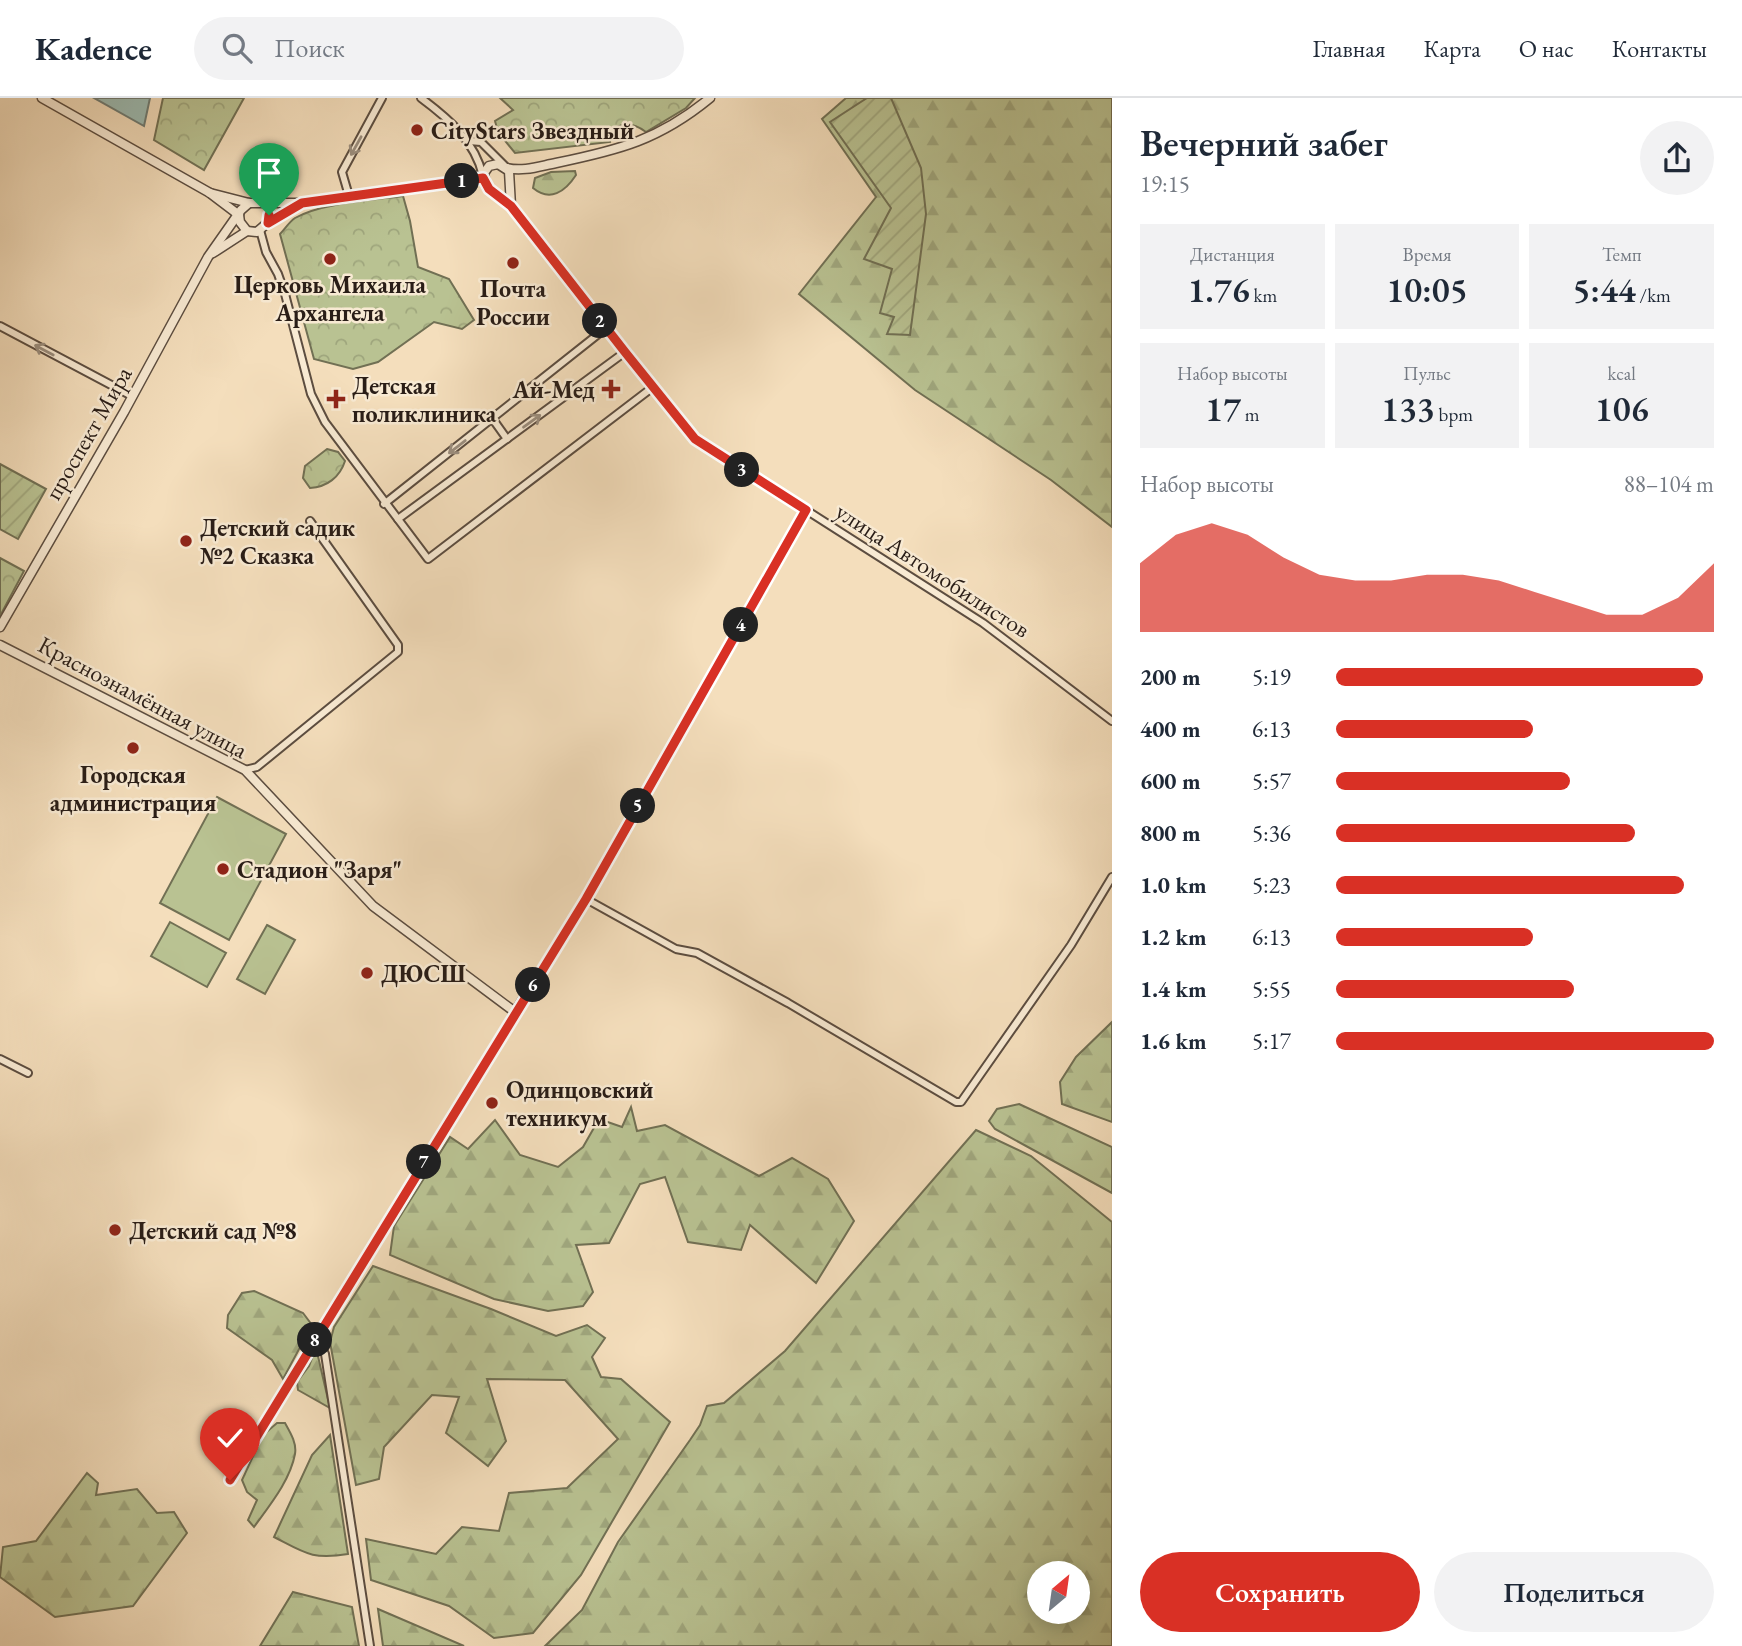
<!DOCTYPE html>
<html lang="ru">
<head>
<meta charset="utf-8">
<style>
  body { margin:0; font-family:"EB Garamond",serif; background:#f2f2f3; color:#1f2937; height:100vh; display:flex; flex-direction:column; font-size:26px; white-space:nowrap }
  * { box-sizing:border-box; margin:0 }
  p { font-size:23px; color:#747a83 }
  .icon { flex:none; width:38px; height:38px; fill:none; stroke:currentColor; stroke-width:2; stroke-linecap:round; stroke-linejoin:round }
  .map { position:relative; flex:1; overflow:hidden }
  .side { display:flex; flex-direction:column; background:#fff; width:630px }
  .side>* { flex:none }
  .needle { width:46px; rotate:29deg }
  .fabs { position:absolute; left:1027px; top:1463px; display:grid; gap:14px }
  .fabs a { display:grid; place-items:center; width:63px; height:63px; border-radius:50%; background:#fff; box-shadow:0 4px 18px #0003; font-size:35px }
  .pin { position:absolute; display:grid; place-items:center; width:60px; height:60px; color:#fff; margin:-72px -30px; border-radius:50% 50% 50% 0; rotate:-45deg; box-shadow:0 0 7px #0007 }
  .pin .icon { rotate:45deg }
  .km { position:absolute; width:35px; height:35px; margin:-18px; border-radius:50%; background:#222; color:#fff; font-size:19px; line-height:35px; text-align:center }
  .round { display:grid; place-items:center; flex:none; width:74px; height:74px; border-radius:37px; background:#f2f2f3 }
  .overview { display:flex; align-items:center; justify-content:space-between; height:119px; padding:0 28px }
  h1 { font-size:38px; font-weight:600; line-height:52px }
  .figures { display:grid; grid-template-columns:repeat(3,1fr); gap:10px; height:119px; padding:7px 28px }
  .figures div { display:grid; align-content:center; border-radius:0px; background:#f2f2f3; text-align:center }
  .figures b { font-size:35px; font-weight:600 }
  .figures small { font-size:19px; font-weight:400 }
  .figures p { font-size:19px }
  .chart { height:196px; padding:14px 28px }
  .chart p { display:flex; justify-content:space-between }
  .chart svg { width:100%; height:126px; margin-top:7px; fill:#d93025; opacity:.7 }
  .cta { display:flex; gap:14px; margin-top:auto; padding:14px 28px }
  .cta a { flex:1; height:80px; border-radius:42px; background:#d93025; color:#fff; font-size:28px; font-weight:600; line-height:80px; text-align:center }
  .cta a+a { background:#f2f2f3; color:#1f2937 }
  ul { padding:0 28px; list-style:none; font-size:23px }
  li { display:grid; grid-template-columns:112px 84px 1fr; align-items:center; height:52px }
  li i { height:18px; border-radius:9px; background:#d93025 }
  header { display:flex; align-items:center; gap:42px; box-sizing:border-box; height:98px; padding:0 35px; background:#fff; border-bottom:2px solid #e0e1e3 }
  header strong { font-size:33px }
  nav { display:flex; gap:38px; margin-inline-start:auto; font-size:24px }
  .search { width:490px; height:63px; background:#f2f2f3; display:flex; align-items:center; gap:18px; box-sizing:border-box; padding:0 24px; border-radius:38px; color:#747a83; font-size:26px }
  main { display:flex; flex:1; min-height:0 }
  .map>svg:first-child { display:block }
</style>
</head>
<body>
<header>
<strong>Kadence</strong>
<div class="search"><svg class="icon" aria-label="search" viewBox="0 0 24 24"><circle cx="10" cy="10" r="6"/><path d="M15 15l6 6"/></svg>Поиск</div>
<nav><a>Главная</a><a>Карта</a><a>О нас</a><a>Контакты</a></nav>
</header>
<main>
<div class="map">
<svg width="1112" height="1548" viewBox="0 0 1112 1548">
  <defs>
    <pattern id="forest-firs" width="22" height="20" patternUnits="userSpaceOnUse" patternTransform="scale(1.75)"><rect width="22" height="20" fill="#b9c292"/><path d="M5 1l3.5 6h-7zM16 11l3.5 6h-7z" fill="#9fa67d"/></pattern>
    <pattern id="park-crowns" width="20" height="18" patternUnits="userSpaceOnUse" patternTransform="scale(1.75)"><rect width="20" height="18" fill="#b9c292"/><path d="M2 6a3 3 0 1 1 6 0M12 15a3 3 0 1 1 6 0" fill="none" stroke="#9fa67d"/></pattern>
    <pattern id="garden-furrows" width="10" height="10" patternUnits="userSpaceOnUse" patternTransform="scale(1.75)"><rect width="10" height="10" fill="#b9c292"/><path d="M-1 1l2-2M0 10L10 0M9 11l2-2" fill="none" stroke="#9fa67d"/></pattern>
  </defs>
  <rect width="100%" height="100%" fill="#f4debc"/>
  <filter id="stains"><feTurbulence type="fractalNoise" baseFrequency=".00286" numOctaves="4"/><feColorMatrix values="0 0 0 0 .2 0 0 0 0 .09 0 0 0 0 .02 0 0 0 .5 -.17"/></filter>
  <radialGradient id="worn" r=".72"><stop offset=".6" stop-color="#630" stop-opacity="0"/><stop offset="1" stop-color="#630" stop-opacity=".3"/></radialGradient>
  <g fill="url(#forest-firs)" stroke="#717054" stroke-width="2" fill-rule="evenodd">
    <polygon points="846,0 1112,0 1112,429 1051,382 915,292 799,196 876,99 822,21"/>
    <path d="M575,73l1,4c-11,17 -26,27 -43,13l2,-10 16,-6z"/>
    <polygon points="1112,924 1112,1024 1062,1006 1060,984 1076,959"/>
    <polygon points="1019,1006 1112,1049 1112,1095 995,1031 989,1023 997,1011"/>
    <polygon points="631,1009 637,1033 665,1027 759,1078 792,1060 828,1081 854,1123 816,1185 750,1127 741,1152 688,1144 665,1079 640,1086 609,1145 576,1147 593,1194 583,1208 548,1213 494,1201 390,1157 394,1128 450,1039 468,1051 495,1022 520,1057 558,1069 583,1049 599,1021 622,1029"/>
    <path d="M976,1032l55,26 81,66v424h-567l37,-36 36,-68 72,-102 10,-15 7,-19 17,-3 61,-52zM1040,1475h38v39h-38z"/>
    <polygon points="373,1168 491,1211 556,1238 587,1227 605,1240 592,1259 601,1279 621,1281 670,1324 581,1477 533,1535 494,1540 449,1508 371,1482 366,1441 436,1456 462,1429 499,1433 509,1395 567,1390 618,1341 565,1282 487,1281 506,1343 488,1368 446,1335 459,1299 432,1297 384,1349 379,1381 356,1387 330,1244 334,1229"/>
    <polygon points="254,1193 303,1215 312,1227 283,1281 272,1262 227,1230 228,1217 242,1195"/>
    <polygon points="317,1254 330,1310 298,1292 297,1284 309,1268 314,1255"/>
    <path d="M277,1325h8c5,9 12,20 10,31 -5,27 -26,52 -41,73l-6,-7 9,-20 -10,-8 -5,-12 21,-45z"/>
    <path d="M330,1337l18,119c-36,6 -43,-1 -74,-17l38,-82z"/>
    <polygon points="87,1375 98,1385 96,1397 137,1391 157,1415 174,1414 187,1435 133,1508 55,1519 0,1479 3,1449 36,1443"/>
    <polygon points="293,1494 352,1509 359,1548 260,1548"/>
    <polygon points="378,1511 464,1548 383,1548"/>
  </g>
  <g fill="url(#park-crowns)" stroke="#717054" stroke-width="2">
    <polygon points="163,0 244,0 204,72 154,42"/>
    <path d="M500,0h195l-9,10 -40,24c-14,-10 -26,-11 -38,2l2,8 -95,11 -17,-21 -3,-11 18,-11z"/>
    <path d="M403,98l7,25 8,46 31,12 25,41 -12,9 -28,-7 -56,40 -25,7 -39,-10 -34,-125c5,-5 9,-12 15,-16 26,-15 77,-18 108,-22z"/>
    <path d="M327,351l11,3 7,9c-5,16 -18,26 -35,27l-7,-10 2,-12z"/>
    <polygon points="0,460 24,473 0,518"/>
  </g>
  <g fill="url(#garden-furrows)" stroke="#717054" stroke-width="2">
    <polygon points="867,0 891,0 921,70 926,116 910,237 887,236 894,219 880,215 892,171 864,161 891,110 830,24"/>
    <polygon points="0,366 46,391 18,441 0,431"/>
  </g>
  <g fill="#b9c292" stroke="#717054" stroke-width="2">
    <polygon points="217,699 286,736 229,842 160,805"/>
    <polygon points="170,824 226,855 207,889 151,858"/>
    <polygon points="267,827 295,842 265,896 237,881"/>
  </g>
  <polygon fill="#9cbcb4" stroke="#6e7c75" stroke-width="2" points="94,0 150,0 144,28"/>
  <g fill="none" stroke-linecap="round" stroke-linejoin="round">
    <g stroke="#5c4d40" stroke-width="10">
      <g id="minor">
        <path d="M421,0c27,20 54,43 62,78"/>
        <polyline points="469,43 481,44 505,68"/>
        <polyline points="349,98 342,74 382,0"/>
        <polyline points="260,132 266,154 278,176 285,196 311,296 325,324 428,461 653,289"/>
        <polyline points="0,228 132,298"/>
        <polyline points="492,320 507,341"/>
        <polyline points="384,406 606,230"/>
        <polyline points="806,412 983,525 1112,623"/>
        <polyline points="398,421 625,254"/>
        <polyline points="245,672 257,669 398,554 398,547 310,423"/>
        <polyline points="586,801 676,851 697,855 788,905 956,1004 961,1004 1071,847 1112,779"/>
        <polyline points="0,961 28,975"/>
        <polyline points="317,1238 325,1256 370,1548"/>
        <polyline points="230,1382 370,1156 515,914"/>
      </g>
    </g>
    <g stroke="#5c4d40" stroke-width="11">
      <g id="tertiary">
        <polyline points="42,0 210,95 239,117"/>
        <path d="M507,70c16,4 33,-2 49,-5 63,-13 103,-23 154,-65"/>
        <polyline points="210,95 249,105 302,105 483,80"/>
        <polyline points="239,117 240,124 247,133 257,134 272,121 299,107"/>
        <polyline points="213,155 247,133"/>
        <polyline points="0,529 124,314 208,159 241,112 249,105"/>
        <polyline points="0,547 245,672 373,808 515,914 586,801 806,412 695,341 511,108 486,88 484,75 489,68 498,66 509,73 511,108"/>
      </g>
    </g>
    <use href="#minor" stroke="#f8ead3" stroke-width="6"/>
    <use href="#tertiary" stroke="#f8ead3" stroke-width="8"/>
  </g>
  <defs><path id="oneway-shaft" d="M-6 0H5M1.5-3L5.5 0L1.5 3" fill="none" stroke-width="1.6" stroke-linecap="round" stroke-linejoin="round" transform="scale(1.75)"/></defs>
  <g stroke="#9b8e7e">
    <use href="#oneway-shaft" transform="translate(356 48) rotate(119)"/>
    <use href="#oneway-shaft" transform="translate(44 252) rotate(-152)"/>
    <use href="#oneway-shaft" transform="translate(532 323) rotate(-36)"/>
    <use href="#oneway-shaft" transform="translate(457 349) rotate(142)"/>
  </g>
  <g fill="none" stroke-linecap="round" stroke-linejoin="round">
    <g stroke="#fff" stroke-width="14">
      <polyline id="route" points="230,1382 586,801 806,412 695,341 625,254 511,108 489,91 483,80 302,105 268,125 269,117"/>
    </g>
    <use href="#route" stroke="#d93025" stroke-width="9"/>
  </g>
  <g fill="#8f2418" stroke="#f8ead3" stroke-width="2.5">
    <circle cx="417" cy="32" r="7"/>
    <circle cx="330" cy="161" r="7"/>
    <circle cx="513" cy="165" r="7"/>
    <path d="M607.5 280.5h7v7h7v7h-7v7h-7v-7h-7v-7h7z"/>
    <path d="M332.5 290.5h7v7h7v7h-7v7h-7v-7h-7v-7h7z"/>
    <circle cx="186" cy="443" r="7"/>
    <circle cx="133" cy="650" r="7"/>
    <circle cx="223" cy="771" r="7"/>
    <circle cx="367" cy="875" r="7"/>
    <circle cx="492" cy="1005" r="7"/>
    <circle cx="115" cy="1132" r="7"/>
  </g>
  <g text-anchor="middle" dominant-baseline="central" stroke-width="5" stroke-linejoin="round" paint-order="stroke">
    <g font-size="24" font-weight="bold" fill="#291d17" stroke="#f8ead3" text-anchor="start">
      <text x="431" y="32">CityStars Звездный</text>
      <text x="330" y="186" text-anchor="middle">Церковь Михаила<tspan x="330" dy="28">Архангела</tspan></text>
      <text x="513" y="190" text-anchor="middle">Почта<tspan x="513" dy="28">России</tspan></text>
      <text x="352" y="287">Детская<tspan x="352" dy="28">поликлиника</tspan></text>
      <text x="595" y="291" text-anchor="end">Ай-Мед</text>
      <text x="200" y="429">Детский садик<tspan x="200" dy="28">№2 Сказка</tspan></text>
      <text x="133" y="676" text-anchor="middle">Городская<tspan x="133" dy="28">администрация</tspan></text>
      <text x="237" y="771">Стадион "Заря"</text>
      <text x="381" y="875">ДЮСШ</text>
      <text x="506" y="991">Одинцовский<tspan x="506" dy="28">техникум</tspan></text>
      <text x="129" y="1132">Детский сад №8</text>
    </g>
    <g font-size="24" fill="#291d17" stroke="#f8ead3">
      <text transform="translate(88 335) rotate(-60)">проспект Мира</text>
      <text transform="translate(933 472) rotate(33)">улица Автомобилистов</text>
      <text transform="translate(143 599) rotate(28)">Краснознамённая улица</text>
    </g>
  </g>
  <rect width="100%" height="100%" filter="url(#stains)"/>
  <rect width="100%" height="100%" fill="url(#worn)"/>
</svg>
<div class="fabs">
<a><svg class="needle" viewBox="-14 -14 28 28"><path d="M0-13l5 13h-10z" fill="#e53935"/><path d="M0 13l5-13h-10z" fill="#747a83"/></svg></a>
</div>
<div class="pin" style="left:269px;top:117px;background:#1e9e55"><svg class="icon" aria-label="arrive" viewBox="0 0 24 24"><path d="M6 21V4h12l-3 4 3 4H6"/></svg></div>
<div class="pin" style="left:230px;top:1382px;background:#d93025"><svg class="icon" aria-label="check" viewBox="0 0 24 24"><path d="M5 12l5 5 9-10"/></svg></div>
<b class="km" style="left:462px;top:83px">1</b>
<b class="km" style="left:600px;top:223px">2</b>
<b class="km" style="left:742px;top:372px">3</b>
<b class="km" style="left:741px;top:527px">4</b>
<b class="km" style="left:638px;top:708px">5</b>
<b class="km" style="left:533px;top:887px">6</b>
<b class="km" style="left:424px;top:1064px">7</b>
<b class="km" style="left:315px;top:1242px">8</b>
</div>
<section class="side">
<div class="overview"><div><h1>Вечерний забег</h1><p>19:15</p></div><a class="round"><svg class="icon" aria-label="share" viewBox="0 0 24 24"><path d="M12 15V3M7 8l5-5 5 5M5 13v7h14v-7"/></svg></a></div>
<div class="figures">
<div><p>Дистанция</p><b>1.76<small> km</small></b></div>
<div><p>Время</p><b>10:05</b></div>
<div><p>Темп</p><b>5:44<small> /km</small></b></div>
</div>
<div class="figures">
<div><p>Набор высоты</p><b>17<small> m</small></b></div>
<div><p>Пульс</p><b>133<small> bpm</small></b></div>
<div><p>kcal</p><b>106</b></div>
</div>
<div class="chart"><p><span>Набор высоты</span>88–104 m</p>
<svg viewBox="0 0 160 44" preserveAspectRatio="none"><path d="M0 44V20L10 10L20 6L30 10L40 18L50 24L60 26L70 26L80 24L90 24L100 26L110 30L120 34L130 38L140 38L150 32L160 20V44z"/></svg>
</div>
<ul>
<li><b>200 m</b>5:19<i style="width:97%"></i></li>
<li><b>400 m</b>6:13<i style="width:52%"></i></li>
<li><b>600 m</b>5:57<i style="width:62%"></i></li>
<li><b>800 m</b>5:36<i style="width:79%"></i></li>
<li><b>1.0 km</b>5:23<i style="width:92%"></i></li>
<li><b>1.2 km</b>6:13<i style="width:52%"></i></li>
<li><b>1.4 km</b>5:55<i style="width:63%"></i></li>
<li><b>1.6 km</b>5:17<i style="width:100%"></i></li>
</ul>
<div class="cta"><a>Сохранить</a><a>Поделиться</a></div>
</section>
</main>
</body>
</html>
